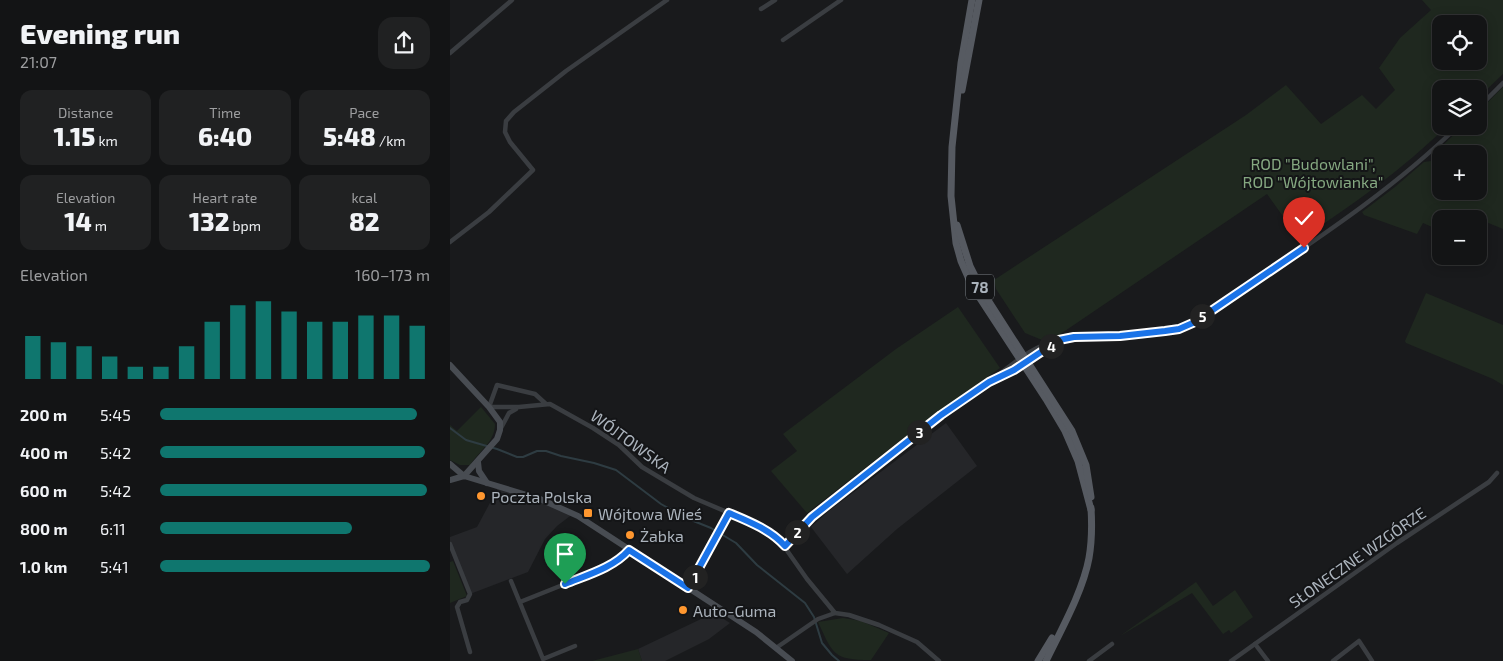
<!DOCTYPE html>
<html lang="en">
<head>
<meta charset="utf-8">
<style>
  body { margin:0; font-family:"Exo 2",sans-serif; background:#202122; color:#f1f3f6; height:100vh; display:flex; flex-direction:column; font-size:19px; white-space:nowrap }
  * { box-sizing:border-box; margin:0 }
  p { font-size:16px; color:#9d9ea0 }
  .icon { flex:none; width:28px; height:28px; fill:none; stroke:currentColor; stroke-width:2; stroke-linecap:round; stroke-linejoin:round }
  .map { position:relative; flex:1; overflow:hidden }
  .drawer { display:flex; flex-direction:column; background:#131415; width:450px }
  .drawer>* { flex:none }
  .controls { position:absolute; left:982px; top:15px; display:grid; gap:10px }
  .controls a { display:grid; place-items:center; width:55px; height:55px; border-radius:10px; background:#131415; box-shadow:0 2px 12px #0003,0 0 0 1px #323334; font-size:25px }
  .pin { position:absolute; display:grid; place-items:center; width:42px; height:42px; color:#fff; margin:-51px -21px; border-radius:50% 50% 50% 0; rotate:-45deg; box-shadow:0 0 5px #0007 }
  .pin .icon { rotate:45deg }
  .km { position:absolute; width:25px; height:25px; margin:-12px; border-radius:50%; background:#222; color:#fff; font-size:14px; line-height:25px; text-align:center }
  .round { display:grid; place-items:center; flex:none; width:52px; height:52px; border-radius:15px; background:#202122 }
  .overview { display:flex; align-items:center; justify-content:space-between; height:85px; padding:0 20px }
  h1 { font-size:28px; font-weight:800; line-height:38px }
  .figures { display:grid; grid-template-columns:repeat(3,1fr); gap:8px; height:85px; padding:5px 20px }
  .figures div { display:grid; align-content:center; border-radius:12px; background:#202122; text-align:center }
  .figures b { font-size:25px; font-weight:800 }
  .figures small { font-size:14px; font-weight:400 }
  .figures p { font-size:14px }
  .chart { height:140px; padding:10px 20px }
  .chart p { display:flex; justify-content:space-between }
  .chart svg { width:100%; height:90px; margin-top:5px; stroke:#0f766e; stroke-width:6 }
  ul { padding:0 20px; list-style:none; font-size:16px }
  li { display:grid; grid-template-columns:80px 60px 1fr; align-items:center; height:38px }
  li i { height:12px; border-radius:6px; background:#0f766e }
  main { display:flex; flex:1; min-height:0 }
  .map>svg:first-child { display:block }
</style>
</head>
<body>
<main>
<section class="drawer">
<div class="overview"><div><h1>Evening run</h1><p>21:07</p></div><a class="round"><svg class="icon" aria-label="share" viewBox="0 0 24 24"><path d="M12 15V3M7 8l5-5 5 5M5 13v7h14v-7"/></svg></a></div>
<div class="figures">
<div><p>Distance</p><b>1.15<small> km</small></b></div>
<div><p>Time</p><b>6:40</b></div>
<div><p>Pace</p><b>5:48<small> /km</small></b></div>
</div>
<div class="figures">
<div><p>Elevation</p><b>14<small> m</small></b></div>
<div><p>Heart rate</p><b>132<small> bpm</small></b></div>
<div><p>kcal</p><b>82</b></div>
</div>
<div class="chart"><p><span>Elevation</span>160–173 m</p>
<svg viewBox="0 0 160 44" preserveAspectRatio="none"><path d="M5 44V23M15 44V26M25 44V28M35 44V33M45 44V38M55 44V38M65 44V28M75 44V16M85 44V8M95 44V6M105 44V11M115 44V16M125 44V16M135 44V13M145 44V13M155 44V18"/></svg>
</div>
<ul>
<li><b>200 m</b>5:45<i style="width:95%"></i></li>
<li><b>400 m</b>5:42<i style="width:98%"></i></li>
<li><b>600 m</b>5:42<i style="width:99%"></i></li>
<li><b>800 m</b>6:11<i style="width:71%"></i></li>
<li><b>1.0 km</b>5:41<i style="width:100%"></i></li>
</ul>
</section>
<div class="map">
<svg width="1053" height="661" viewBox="0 0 1053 661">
  <rect width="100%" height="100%" fill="#191a1c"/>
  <g fill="#252629">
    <polygon points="496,423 527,466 447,529 397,574 361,527 380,510"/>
    <polygon points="49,486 124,513 107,526 95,539 78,572 20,594 0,544 0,537 27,527"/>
    <polygon points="261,611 280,623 259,639 215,661 192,661 188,649 251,619"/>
  </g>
  <g fill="#1f281f" fill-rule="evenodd">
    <path d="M972,0h81v74l-24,23v-8h-38v37h6c-45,44 -95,79 -147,114l-33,-46 -208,141 -17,5 -17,-7 -29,-44 -2,-9 252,-165 40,-30 35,39 41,-29 14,14 19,-19 -16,-22 21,-30 31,-28zM991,24h38v37h-38z"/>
    <polygon points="1053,87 1053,229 1036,222 1029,237 1029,219 991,219 991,231 973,223 967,234 914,215 912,212 945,187 974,162 988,160 991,155 991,191 1029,191 1029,154 992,154 991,147 1013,126 1029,126 1029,111"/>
    <polygon points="976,293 1053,325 1053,385 1043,379 956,343 955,341"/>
    <polygon points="508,307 550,368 478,419 357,513 321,471 347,451 333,434 446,349"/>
    <path d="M31,407l14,17c0,18 -16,27 -25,41h-10l-10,-5v-35l7,6z"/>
    <polygon points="3,561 17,596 0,603 0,562"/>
    <polygon points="746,582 763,606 785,590 803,617 781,633 779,630 773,634 742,593 670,636"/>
    <path d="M393,618l18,3 28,12 -18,27c-38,0 -38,-6 -53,-38z"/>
    <polygon points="188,649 192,661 142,661"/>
  </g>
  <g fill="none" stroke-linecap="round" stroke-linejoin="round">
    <polyline stroke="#2e3c42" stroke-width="2" points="0,428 16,440 47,449 67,457 73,457 87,451 96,451 111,456 144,463 166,470 211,504 236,518 261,528 286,543 307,565 355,603 364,617 372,643 382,655 389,661"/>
    <g stroke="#3a3d41" stroke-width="4.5">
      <polyline points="311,9 325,0"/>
      <polyline points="333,40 391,0"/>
      <polyline points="0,53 62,0"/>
      <polyline points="1029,107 1053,83"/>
      <polyline points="0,242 39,212 83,170 60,142 55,132 56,121 64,112 116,71 217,0"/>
      <polyline points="546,378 564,370 606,343"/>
      <polyline points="96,404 85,394 47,385 39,407 69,407 100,404 143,428 169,445 192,467 244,498 305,524 331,542 357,579 385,613 399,615 429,625 467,642 489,661"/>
      <polyline points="51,428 59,413 66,409"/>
      <polyline points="0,544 20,594 17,600 10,602 7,607 20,652"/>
      <path d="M335,546c57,-62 135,-115 204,-164 19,-14 37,-31 60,-39 22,-8 45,-6 68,-7 27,-1 54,-4 78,-14 90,-63 184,-119 263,-196"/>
      <polyline points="61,581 93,659 125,646"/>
      <polyline points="238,589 279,513"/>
      <polyline points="70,602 160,566 173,557 179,550"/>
      <polyline points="805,644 818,661"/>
      <polyline points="326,648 368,619 385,613"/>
      <polyline points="639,661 662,644"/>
      <polyline points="781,661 947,543 1039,482 1047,473"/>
      <polyline points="883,661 909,641 922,661"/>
    </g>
    <g stroke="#484c52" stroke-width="6">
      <polyline points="0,365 39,407 50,422 50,430 47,439 14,476"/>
      <polyline points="28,462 29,471 37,483"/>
      <polyline points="0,464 14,476"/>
      <polyline points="0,480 14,476 90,499 128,516 306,632 342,661"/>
    </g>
    <g stroke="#565a61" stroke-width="7">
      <polyline points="522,0 511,63 502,147 501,196 506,243 511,261 522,286 596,399 615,431 628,461 641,510"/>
      <polyline points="512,90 529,0"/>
      <polyline points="507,225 520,266 534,294 622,431 636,465 641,497"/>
      <polyline points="588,661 602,638"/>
      <path d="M596,661c15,-31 37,-70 43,-103 3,-17 3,-34 2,-50"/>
    </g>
  </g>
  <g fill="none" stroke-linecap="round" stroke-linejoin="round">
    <g stroke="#fff" stroke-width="10">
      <path id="route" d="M115,584c22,-9 48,-16 64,-34l59,38 41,-75c19,8 42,17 56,33l27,-29 129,-102 48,-33 25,-12 45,-30 15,-3 46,-1 45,-5 14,-2 16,-7 109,-74"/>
    </g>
    <use href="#route" stroke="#1a73e8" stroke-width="6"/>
  </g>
  <g fill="#ff972f" stroke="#141517" stroke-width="2">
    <circle cx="31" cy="496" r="5"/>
    <rect x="133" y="508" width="10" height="10" rx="2.5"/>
    <circle cx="180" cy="535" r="5"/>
    <circle cx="233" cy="610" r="5"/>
  </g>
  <g text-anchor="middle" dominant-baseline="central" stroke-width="4" stroke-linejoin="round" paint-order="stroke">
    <rect fill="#141517" stroke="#7e848a" stroke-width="1" x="516" y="274.5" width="28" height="25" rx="4"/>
    <g font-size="15" font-weight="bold" fill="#abb3bc">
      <text x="530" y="287">78</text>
    </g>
    <g font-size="16" fill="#85a881" stroke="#141517">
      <text x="863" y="163">ROD "Budowlani",<tspan x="863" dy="18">ROD "Wójtowianka"</tspan></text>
    </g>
    <g font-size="16" fill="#abb3bc" stroke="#141517">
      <text transform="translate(181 441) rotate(36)">WÓJTOWSKA</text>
      <text transform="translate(907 557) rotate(-35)">SŁONECZNE WZGÓRZE</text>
    </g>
    <g font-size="16" fill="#abb3bc" stroke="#141517" text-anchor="start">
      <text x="41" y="496">Poczta Polska</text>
      <text x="148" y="513">Wójtowa Wieś</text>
      <text x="190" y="535">Żabka</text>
      <text x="243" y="610">Auto-Guma</text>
    </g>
  </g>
</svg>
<div class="controls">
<a><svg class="icon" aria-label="locate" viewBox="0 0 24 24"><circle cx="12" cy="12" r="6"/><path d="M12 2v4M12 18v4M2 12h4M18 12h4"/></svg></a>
<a><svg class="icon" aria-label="layers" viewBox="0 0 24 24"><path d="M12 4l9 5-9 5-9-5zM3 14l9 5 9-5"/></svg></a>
<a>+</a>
<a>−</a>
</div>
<div class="pin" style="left:115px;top:584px;background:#1e9e55"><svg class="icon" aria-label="arrive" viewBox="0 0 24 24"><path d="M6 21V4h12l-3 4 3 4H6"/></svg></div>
<div class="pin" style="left:854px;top:248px;background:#d93025"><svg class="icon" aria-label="check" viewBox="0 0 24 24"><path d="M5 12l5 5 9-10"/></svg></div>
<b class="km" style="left:245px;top:577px">1</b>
<b class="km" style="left:347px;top:532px">2</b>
<b class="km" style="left:469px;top:432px">3</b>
<b class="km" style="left:601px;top:346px">4</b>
<b class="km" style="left:752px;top:316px">5</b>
</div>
</main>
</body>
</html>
